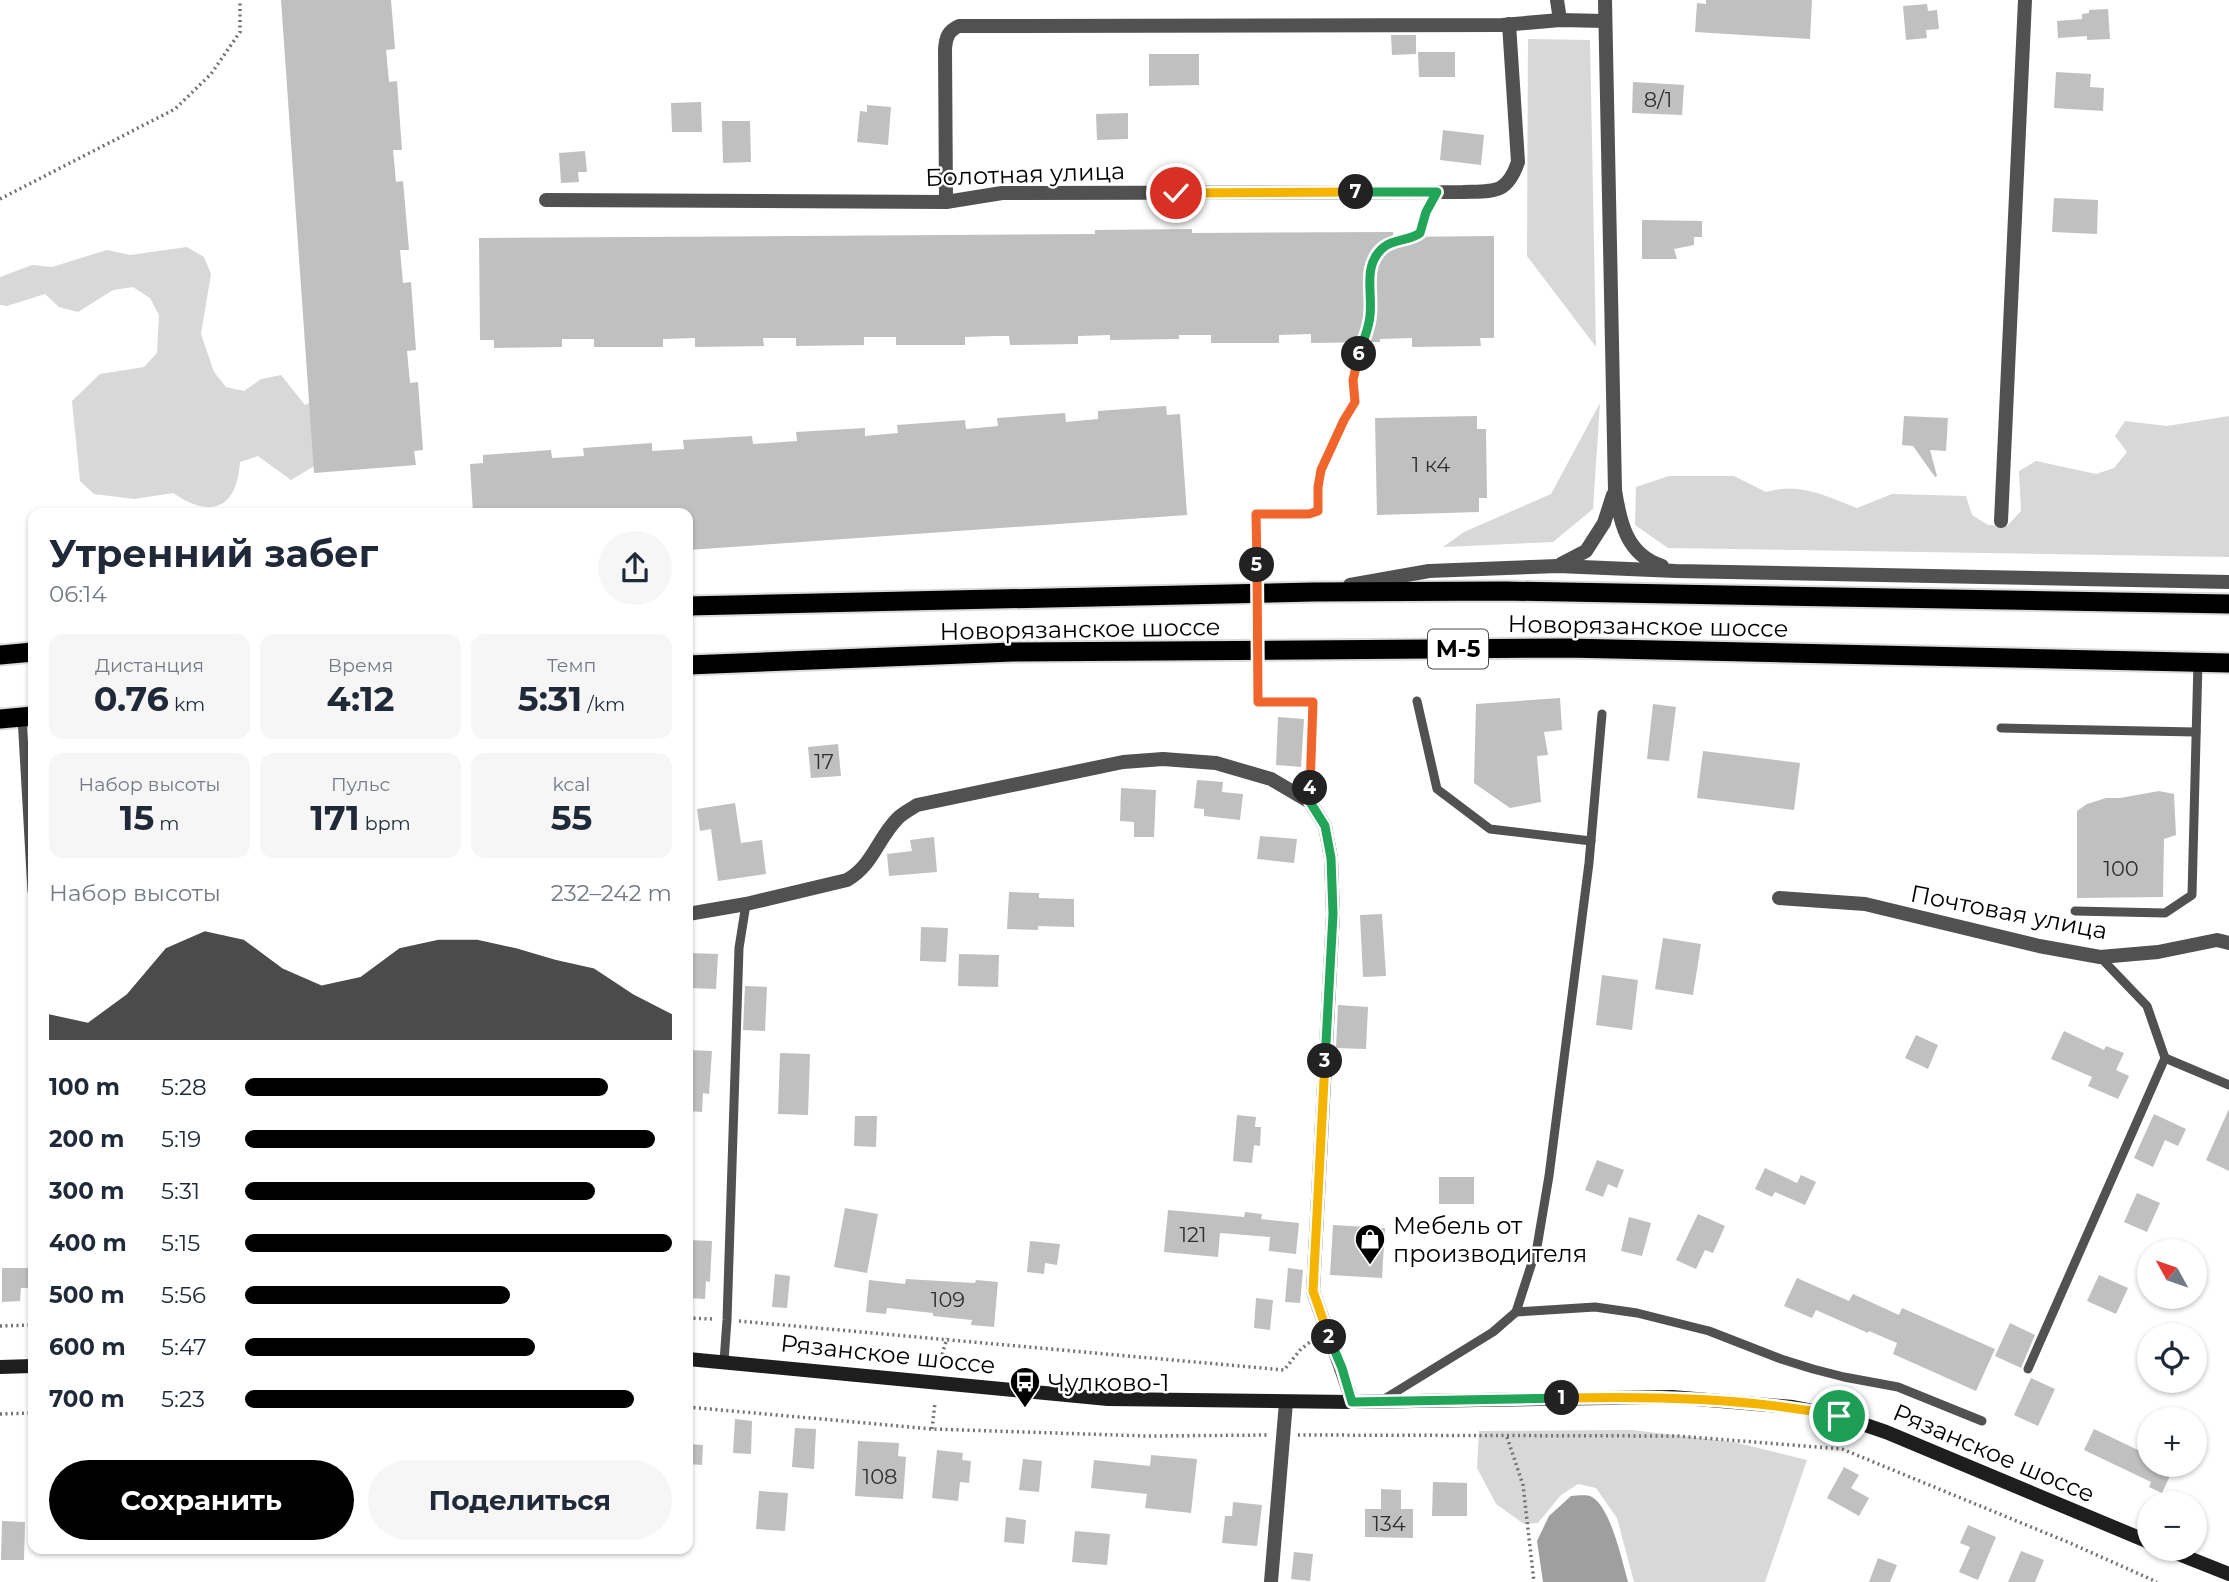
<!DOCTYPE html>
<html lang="ru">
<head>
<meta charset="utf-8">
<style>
  body { margin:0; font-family:Montserrat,sans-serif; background:#f6f6f7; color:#1f2937; height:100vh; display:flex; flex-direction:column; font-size:26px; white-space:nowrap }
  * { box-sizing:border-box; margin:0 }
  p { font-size:23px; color:#747a83 }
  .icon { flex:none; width:38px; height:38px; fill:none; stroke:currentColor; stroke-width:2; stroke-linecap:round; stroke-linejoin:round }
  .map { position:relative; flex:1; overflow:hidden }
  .panel { position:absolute; left:28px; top:508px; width:665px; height:1046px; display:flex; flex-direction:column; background:#fff; border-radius:14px; box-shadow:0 2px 5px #0004 }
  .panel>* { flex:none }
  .needle { width:46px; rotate:310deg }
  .controls { position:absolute; left:2137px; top:1239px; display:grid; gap:14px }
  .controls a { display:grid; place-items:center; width:70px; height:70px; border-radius:50%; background:#fff; box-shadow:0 2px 5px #0004; font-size:35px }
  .pin { position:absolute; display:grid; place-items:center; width:60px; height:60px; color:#fff; margin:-30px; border:4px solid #fff; border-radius:50%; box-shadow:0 2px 7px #0007 }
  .km { position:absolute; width:35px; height:35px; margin:-18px; border-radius:50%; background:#222; color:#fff; font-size:19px; line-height:35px; text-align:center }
  .round { display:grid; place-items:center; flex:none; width:74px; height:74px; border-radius:37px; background:#f6f6f7 }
  .overview { display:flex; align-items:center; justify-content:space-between; height:119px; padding:0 21px }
  h1 { font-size:38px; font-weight:700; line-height:52px }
  .stats { display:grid; grid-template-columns:repeat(3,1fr); gap:10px; height:119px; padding:7px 21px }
  .stats div { display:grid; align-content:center; border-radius:14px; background:#f6f6f7; text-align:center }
  .stats b { font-size:35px; font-weight:700 }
  .stats small { font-size:19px; font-weight:400 }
  .stats p { font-size:19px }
  .chart { height:196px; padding:14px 21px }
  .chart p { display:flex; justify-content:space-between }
  .chart svg { width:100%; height:126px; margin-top:7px; fill:#000; opacity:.7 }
  .primary-button { display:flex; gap:14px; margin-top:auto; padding:14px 21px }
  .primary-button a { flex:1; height:80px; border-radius:42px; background:#000; color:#fff; font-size:28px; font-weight:700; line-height:80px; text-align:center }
  .primary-button a+a { background:#f6f6f7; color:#1f2937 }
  ul { padding:0 21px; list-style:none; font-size:23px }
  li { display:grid; grid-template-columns:112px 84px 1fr; align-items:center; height:52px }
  li i { height:18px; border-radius:9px; background:#000 }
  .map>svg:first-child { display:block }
</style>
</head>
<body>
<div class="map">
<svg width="2229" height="1582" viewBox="0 0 2229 1582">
  <rect width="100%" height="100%" fill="#fff"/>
  <g fill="#d8d8d8">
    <polygon points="1528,39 1590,40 1596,347 1527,256"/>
    <path d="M187,247l17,10 7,17 -10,60 13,38 12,15 18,4 17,-12 20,-4 24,30 17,-9 2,64 -33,20 -33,-24 -18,6c-3,47 -29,57 -67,31l-39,6 -40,-5 -14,-13 -8,-80 28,-27 44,-7 13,-14 2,-38 -9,-17 -17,-11 -20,3 -35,22 -19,-5 -14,-13 -38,12 -7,-1v-28l32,-12 20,2 55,-17 23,5z"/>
    <polygon points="1600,403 1593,509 1553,542 1443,547 1464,532 1551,494"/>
    <path d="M2229,416v141l-561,-9 -33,-23 1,-38 33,-11h65l32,16c35,-10 58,4 91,16l35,-14 74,2 6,19 16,10 19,1 14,-15 -2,-40 17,-10 60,13 18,-6 13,-16 -12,-16 10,-15 42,5z"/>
    <polygon points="1632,1430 1734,1442 1807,1460 1765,1582 1634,1582 1617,1518 1596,1488 1578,1484 1561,1495 1538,1523 1524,1524 1496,1504 1477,1468 1479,1431"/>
  </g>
  <path fill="#9f9f9f" d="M1571,1496c6,0 15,-2 21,1 19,11 30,64 36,85h-85l-6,-41 12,-25z"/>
  <g fill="#c0c0c0">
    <polygon points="281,0 391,0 395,49 386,50 389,82 397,81 402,150 393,150 396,182 403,181 409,250 400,250 403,283 411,282 416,350 407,351 410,383 418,382 423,450 414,451 416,465 314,473"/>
    <polygon points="1706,0 1812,0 1810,39 1695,32 1697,3 1706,4"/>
    <polygon points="1927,4 1928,11 1937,10 1939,29 1926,30 1927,38 1906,40 1903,6"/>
    <polygon points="2108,9 2110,39 2087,40 2087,36 2058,38 2057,21 2082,19 2082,14 2089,13 2089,10"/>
    <polygon points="1391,35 1416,35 1416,54 1392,55"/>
    <polygon points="1418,52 1455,52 1455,77 1419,77"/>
    <polygon points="1149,54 1199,54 1199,85 1149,86"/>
    <polygon points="2056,72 2091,74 2090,87 2104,88 2103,111 2054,108"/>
    <polygon points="1633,82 1684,85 1682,115 1632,113"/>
    <polygon points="701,102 702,132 672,132 671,103"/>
    <polygon points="867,105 891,107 888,145 857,142 860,111 867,112"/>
    <polygon points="1128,113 1128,139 1097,140 1096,114"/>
    <polygon points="722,121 750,121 751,162 723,163"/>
    <polygon points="1443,130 1484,135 1481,165 1440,160"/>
    <polygon points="585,151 587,172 578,172 579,182 561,183 559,153"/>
    <polygon points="2054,198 2098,200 2097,234 2052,232"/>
    <polygon points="1642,220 1702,221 1702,237 1694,237 1694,245 1674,249 1677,259 1642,259"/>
    <polygon points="1192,229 1192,233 1393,232 1393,237 1494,236 1494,338 1480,338 1481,346 1412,347 1412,338 1380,339 1380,342 1311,343 1311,334 1279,335 1279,343 1211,343 1211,335 1179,335 1179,339 1110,340 1110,335 1078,336 1078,344 1010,345 1009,336 995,336 965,337 965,345 896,345 896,337 864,337 864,345 796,346 796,338 763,338 764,346 695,347 695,338 663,339 663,347 594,347 594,339 562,339 562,347 494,348 494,340 480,340 479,238 1095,234 1095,230"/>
    <polygon points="1166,406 1167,415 1180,414 1187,515 688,550 688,513 473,513 470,464 483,463 483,455 551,450 552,458 584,456 583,448 652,443 652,451 684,449 683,440 752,436 753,444 797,441 796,432 865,428 865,436 898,433 897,425 965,420 966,429 998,426 997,418 1065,413 1066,422 1098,419 1098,411"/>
    <polygon points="1477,416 1477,429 1486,429 1487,498 1479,498 1479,512 1377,515 1375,418"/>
    <polygon points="1904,416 1948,418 1946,451 1930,450 1937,476 1935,477 1913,446 1902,445"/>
    <polygon points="1560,698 1562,730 1544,732 1548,755 1537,756 1541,802 1510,808 1474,783 1476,704"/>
    <polygon points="1653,704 1676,707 1669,761 1647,759"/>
    <polygon points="1278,717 1304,719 1301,767 1276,765"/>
    <polygon points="838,744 841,776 811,778 808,747"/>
    <polygon points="1703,751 1800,763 1794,810 1697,798"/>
    <polygon points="1197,780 1223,782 1222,792 1243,794 1240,820 1204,816 1204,809 1194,808"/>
    <polygon points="1121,788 1156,790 1154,837 1134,837 1134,822 1120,821"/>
    <polygon points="2159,791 2174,794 2176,835 2164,839 2163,897 2077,898 2077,811 2087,804 2106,798 2120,798"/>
    <polygon points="735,803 741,843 762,840 766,874 718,881 711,829 700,831 697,809"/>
    <polygon points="1260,836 1297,839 1294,863 1257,859"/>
    <polygon points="934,837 937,872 889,876 887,854 912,851 910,840"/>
    <polygon points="1009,892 1039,893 1039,898 1074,899 1074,927 1038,926 1038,930 1007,929"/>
    <polygon points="1382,914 1386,976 1363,977 1360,915"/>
    <polygon points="921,927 948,928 946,962 920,961"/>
    <polygon points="1663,938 1701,944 1693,995 1655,989"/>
    <polygon points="689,953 718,954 716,989 688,988"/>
    <polygon points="959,954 999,955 998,987 958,986"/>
    <polygon points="1602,975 1638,980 1632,1030 1596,1025"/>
    <polygon points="745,986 767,987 765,1031 743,1030"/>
    <polygon points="1338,1005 1368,1007 1366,1049 1336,1048"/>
    <polygon points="2064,1031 2104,1050 2106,1046 2124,1053 2116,1070 2129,1076 2118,1099 2088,1086 2092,1077 2051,1059"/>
    <polygon points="1916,1035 1938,1045 1928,1069 1905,1058"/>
    <polygon points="688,1050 712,1051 709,1094 703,1093 702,1112 688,1111"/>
    <polygon points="780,1053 810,1054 808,1115 778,1114"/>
    <polygon points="2229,1109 2229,1171 2206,1160"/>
    <polygon points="2154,1114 2186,1129 2178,1146 2165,1140 2153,1167 2134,1158"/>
    <polygon points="1237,1115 1256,1117 1255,1127 1261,1127 1260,1146 1254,1145 1252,1163 1233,1161"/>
    <polygon points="855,1116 877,1116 876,1147 854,1146"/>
    <polygon points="1597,1160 1624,1170 1617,1188 1608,1184 1603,1197 1585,1190"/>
    <polygon points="1765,1168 1797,1183 1801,1175 1816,1182 1805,1205 1775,1192 1772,1197 1755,1189"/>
    <rect x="1439" y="1177" width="35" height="27"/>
    <polygon points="2137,1193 2160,1203 2147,1232 2124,1222"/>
    <polygon points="845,1208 878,1214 867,1273 834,1267"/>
    <polygon points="1168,1210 1244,1217 1245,1212 1262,1214 1261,1219 1299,1223 1296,1254 1269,1251 1270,1237 1220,1233 1218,1257 1164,1252"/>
    <polygon points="1698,1214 1725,1226 1713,1253 1705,1250 1696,1269 1676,1260"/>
    <polygon points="1629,1217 1651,1223 1642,1256 1621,1251"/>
    <polygon points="1333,1225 1385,1228 1382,1278 1330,1275"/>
    <polygon points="688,1240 712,1241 710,1282 706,1281 705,1299 688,1298"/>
    <polygon points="1030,1241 1060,1244 1057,1265 1045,1263 1044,1274 1027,1272"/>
    <polygon points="2,1268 31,1268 31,1288 21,1288 20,1301 2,1302"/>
    <polygon points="1288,1268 1303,1270 1300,1303 1285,1302"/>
    <polygon points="775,1274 790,1276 787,1308 772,1307"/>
    <polygon points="2099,1275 2128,1288 2116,1314 2087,1301"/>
    <polygon points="1797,1278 1849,1301 1853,1294 1899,1315 1902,1308 1995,1349 1976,1391 1893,1354 1897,1343 1869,1331 1868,1333 1816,1310 1812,1318 1784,1306"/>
    <polygon points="906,1279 975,1283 976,1280 998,1282 994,1327 971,1325 972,1320 933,1316 933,1313 887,1308 886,1314 866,1312 869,1280 905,1284"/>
    <polygon points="1256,1298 1273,1300 1270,1330 1254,1328"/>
    <polygon points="2010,1323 2035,1335 2021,1368 1995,1356"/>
    <polygon points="2031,1378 2055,1389 2038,1426 2014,1415"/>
    <polygon points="735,1419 752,1421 751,1454 733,1453"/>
    <polygon points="2149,1426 2149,1465 2175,1465 2162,1493 2149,1487 2151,1482 2084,1450 2094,1429 2138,1450"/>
    <polygon points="795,1428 816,1429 814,1469 792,1467"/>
    <polygon points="858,1441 899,1443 898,1456 906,1457 903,1499 855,1496"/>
    <polygon points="688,1444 703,1445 702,1465 688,1464"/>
    <polygon points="937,1450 963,1453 962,1460 971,1461 969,1483 960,1482 958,1501 932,1498"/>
    <polygon points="1151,1455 1197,1459 1191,1513 1145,1508 1147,1494 1091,1488 1094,1460 1150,1466"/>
    <polygon points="1023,1459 1042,1461 1039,1492 1019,1490"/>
    <polygon points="1844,1467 1859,1475 1851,1488 1869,1498 1859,1516 1827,1498"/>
    <polygon points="1433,1482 1467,1483 1467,1516 1432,1516"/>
    <polygon points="1381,1489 1401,1490 1401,1509 1413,1509 1413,1538 1365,1537 1365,1509 1381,1509"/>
    <polygon points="759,1491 788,1493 785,1531 756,1529"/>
    <polygon points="1233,1502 1262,1505 1257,1546 1222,1543 1225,1516 1232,1516"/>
    <polygon points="1006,1517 1026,1520 1024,1544 1004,1542"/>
    <polygon points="2,1521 25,1522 24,1560 1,1560"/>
    <polygon points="1968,1525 1996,1537 1978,1580 1959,1572 1970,1547 1960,1543"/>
    <polygon points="1075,1531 1110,1534 1107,1565 1072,1562"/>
    <polygon points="2021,1551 2044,1560 2035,1582 2008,1582"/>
    <polygon points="1294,1552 1313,1554 1310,1581 1291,1579"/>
    <polygon points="1878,1558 1897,1565 1890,1582 1869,1582"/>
  </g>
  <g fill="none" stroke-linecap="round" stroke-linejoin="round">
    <g stroke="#dbdbdb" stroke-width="23">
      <g id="trunk">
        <polyline points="688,606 1314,592 1505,591 2229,604"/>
        <polyline points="0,655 33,652"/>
        <polyline points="688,665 1013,652 1567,648 2229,663"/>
        <polyline points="0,719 33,716"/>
      </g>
    </g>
    <g stroke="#737373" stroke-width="3.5" stroke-dasharray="2 3.5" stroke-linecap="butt">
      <polyline points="0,199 175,109 211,74 240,32 240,0"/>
      <polyline points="1256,514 1309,514 1318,511 1318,487 1321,470 1355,402 1353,380 1370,321 1369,277 1376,257 1384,247 1412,239 1420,233 1428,208"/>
      <polyline points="1258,680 1258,702 1313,702 1311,783"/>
      <polyline points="688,1318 714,1319"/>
      <polyline points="739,1321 1284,1370 1301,1349 1314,1339"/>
      <polyline points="0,1326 33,1325"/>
      <polyline points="939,1365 947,1338"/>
      <polyline points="688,1407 932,1429 1147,1436 1269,1435"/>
      <polyline points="0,1414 33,1413"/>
      <polyline points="932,1429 935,1403"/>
      <polyline points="1298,1435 1678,1436 1842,1449 2070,1543 2157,1582"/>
      <polyline points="1507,1437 1523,1485 1534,1582"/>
    </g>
    <g stroke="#515151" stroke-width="9">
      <polyline points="1417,701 1437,789 1490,829 1591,841"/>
      <polyline points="22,717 32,891"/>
      <polyline points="2001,728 2196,732"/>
      <polyline points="2075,911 2165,913 2192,895 2198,662"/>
      <polyline points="2165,1058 2229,1085"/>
      <polyline points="1516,1312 1595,1307 1637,1313 1709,1331 1781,1359 1813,1369 1844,1377 1898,1387 1982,1421"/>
      <polyline points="724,1361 727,1320 739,948 746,904"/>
      <polyline points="2028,1369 2165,1058 2147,1006 2100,957"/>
      <polyline points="1381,1401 1493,1332 1516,1312 1537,1247 1549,1176 1589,863 1602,714"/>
    </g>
    <g stroke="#515151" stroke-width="14">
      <polyline points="1557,0 1560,20"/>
      <path d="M1605,0l10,490c5,33 12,65 47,76"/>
      <path d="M546,200l400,2 56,-9 461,-1c32,-1 44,2 55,-30l-9,-138"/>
      <path d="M946,202l-1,-153c1,-12 3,-18 14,-23l543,-1 58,-5 45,1"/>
      <polyline points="2001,521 2025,0"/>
      <polyline points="1561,564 1586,551 1604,523 1613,495"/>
      <polyline points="1350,585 1429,571 1558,566 1676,571 2229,582"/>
      <polyline points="1779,898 1865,904 2039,946 2100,957 2158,952 2217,940 2229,943"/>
      <path d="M688,914l58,-10 101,-24c27,-16 30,-41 51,-62 5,-5 13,-9 19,-13l206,-43 40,-3 53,4 55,16 39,23 15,24 6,32 2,56 -20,377c12,37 28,73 39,111"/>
      <polyline points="1271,1582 1286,1402"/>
    </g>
    <g stroke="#1e1e1e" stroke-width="14">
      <polyline points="688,1359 1108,1399 1352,1402 1672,1397 1793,1407 1839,1416 1886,1432 2149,1542"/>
      <polyline points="0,1367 33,1366"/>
      <polyline points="2166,1549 2229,1574"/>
    </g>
    <use href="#trunk" stroke="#000" stroke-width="19"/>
    <polyline stroke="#737373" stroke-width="3.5" stroke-dasharray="2 3.5" stroke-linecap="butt" points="1256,514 1258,680"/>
  </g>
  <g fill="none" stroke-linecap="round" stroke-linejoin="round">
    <g stroke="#fff" stroke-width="14">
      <path id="split-1" d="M1562,1398c94,-2 185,0 277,18"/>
    </g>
    <g stroke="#fff" stroke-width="14">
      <polyline id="split-2" points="1329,1337 1342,1368 1352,1402 1562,1398"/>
    </g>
    <g stroke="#fff" stroke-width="14">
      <polyline id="split-3" points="1325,1061 1313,1291 1329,1337"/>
    </g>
    <g stroke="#fff" stroke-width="14">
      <polyline id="split-4" points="1310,788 1310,802 1325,826 1331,858 1333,914 1325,1061"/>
    </g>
    <g stroke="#fff" stroke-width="14">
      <polyline id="split-5" points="1257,565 1258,702 1313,702 1310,788"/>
    </g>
    <g stroke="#fff" stroke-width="14">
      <polyline id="split-6" points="1257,565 1256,514 1309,514 1318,511 1318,487 1321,470 1344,420 1355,402 1353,380 1359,354"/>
    </g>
    <g stroke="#fff" stroke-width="14">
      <path id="split-7" d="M1356,192h81l-11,20 -6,21c-11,8 -26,6 -36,14 -24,19 -9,51 -15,75 -2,11 -7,22 -10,32"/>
    </g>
    <g stroke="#fff" stroke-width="14">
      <polyline id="split-8" points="1176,193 1356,192"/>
    </g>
    <use href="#split-1" stroke="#f5b400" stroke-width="9"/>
    <use href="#split-2" stroke="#22a559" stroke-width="9"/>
    <use href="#split-3" stroke="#f5b400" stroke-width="9"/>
    <use href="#split-4" stroke="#22a559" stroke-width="9"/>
    <use href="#split-5" stroke="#f0652b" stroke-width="9"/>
    <use href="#split-6" stroke="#f0652b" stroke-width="9"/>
    <use href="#split-7" stroke="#22a559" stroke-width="9"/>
    <use href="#split-8" stroke="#f5b400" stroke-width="9"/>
  </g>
  <defs>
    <g id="shop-pin" transform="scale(1.575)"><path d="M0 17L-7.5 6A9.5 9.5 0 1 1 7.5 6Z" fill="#000" stroke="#fff"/><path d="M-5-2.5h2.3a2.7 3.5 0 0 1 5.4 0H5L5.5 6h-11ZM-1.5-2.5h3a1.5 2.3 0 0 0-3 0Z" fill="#fff"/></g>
    <g id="bus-pin" transform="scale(1.575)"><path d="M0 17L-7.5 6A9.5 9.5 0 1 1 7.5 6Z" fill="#000" stroke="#fff"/><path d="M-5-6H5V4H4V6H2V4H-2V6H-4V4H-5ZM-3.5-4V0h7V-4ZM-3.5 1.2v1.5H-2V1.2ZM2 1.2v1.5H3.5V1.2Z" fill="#fff"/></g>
  </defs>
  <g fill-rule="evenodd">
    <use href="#shop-pin" x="1370" y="1239"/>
    <use href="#bus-pin" x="1025" y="1382"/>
  </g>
  <g text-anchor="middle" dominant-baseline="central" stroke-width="5" stroke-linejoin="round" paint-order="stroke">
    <g font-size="21" fill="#303030">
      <text x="1658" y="99">8/1</text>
      <text x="1431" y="464">1 к4</text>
      <text x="824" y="761">17</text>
      <text x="2121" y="868">100</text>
      <text x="1193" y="1234">121</text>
      <text x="948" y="1299">109</text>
      <text x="880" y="1476">108</text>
      <text x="1389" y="1523">134</text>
    </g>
    <rect fill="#fff" stroke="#4c4c4c" stroke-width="2" x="1428" y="629.5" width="60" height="39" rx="5"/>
    <g font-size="23" font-weight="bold" fill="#000">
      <text x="1458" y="649">М-5</text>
    </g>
    <g font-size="24" fill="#000" stroke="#fff">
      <text transform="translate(1025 174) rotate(-2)">Болотная улица</text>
      <text transform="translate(1648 626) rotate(1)">Новорязанское шоссе</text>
      <text transform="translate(1080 629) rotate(-1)">Новорязанское шоссе</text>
      <text transform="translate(2009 912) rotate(11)">Почтовая улица</text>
      <text transform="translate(888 1354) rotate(6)">Рязанское шоссе</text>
      <text transform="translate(1994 1453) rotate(23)">Рязанское шоссе</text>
    </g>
    <g font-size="24" fill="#000" stroke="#fff" text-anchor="start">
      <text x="1393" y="1225">Мебель от<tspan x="1393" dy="28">производителя</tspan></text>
      <text x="1048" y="1382">Чулково-1</text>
    </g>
  </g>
</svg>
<div class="controls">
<a><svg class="needle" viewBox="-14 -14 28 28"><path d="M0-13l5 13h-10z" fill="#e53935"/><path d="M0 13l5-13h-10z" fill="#747a83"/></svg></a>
<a><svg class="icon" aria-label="locate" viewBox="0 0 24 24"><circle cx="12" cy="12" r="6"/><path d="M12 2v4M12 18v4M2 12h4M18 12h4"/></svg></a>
<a>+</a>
<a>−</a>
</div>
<div class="pin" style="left:1839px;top:1416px;background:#1e9e55"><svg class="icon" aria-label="arrive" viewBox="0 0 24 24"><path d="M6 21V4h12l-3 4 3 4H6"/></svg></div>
<div class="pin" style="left:1176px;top:193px;background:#d93025"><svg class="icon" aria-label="check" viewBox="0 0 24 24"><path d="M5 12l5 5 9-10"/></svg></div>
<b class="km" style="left:1562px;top:1398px">1</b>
<b class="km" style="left:1329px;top:1337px">2</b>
<b class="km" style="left:1325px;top:1061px">3</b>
<b class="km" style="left:1310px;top:788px">4</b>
<b class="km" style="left:1257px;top:565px">5</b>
<b class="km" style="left:1359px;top:354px">6</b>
<b class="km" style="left:1356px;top:192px">7</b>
<section class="panel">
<div class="overview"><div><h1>Утренний забег</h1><p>06:14</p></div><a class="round"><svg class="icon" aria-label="share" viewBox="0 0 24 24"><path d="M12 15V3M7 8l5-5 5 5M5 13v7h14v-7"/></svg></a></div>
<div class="stats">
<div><p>Дистанция</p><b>0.76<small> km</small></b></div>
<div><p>Время</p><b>4:12</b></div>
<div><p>Темп</p><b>5:31<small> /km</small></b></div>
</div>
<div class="stats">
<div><p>Набор высоты</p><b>15<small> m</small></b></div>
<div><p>Пульс</p><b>171<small> bpm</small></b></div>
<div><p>kcal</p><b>55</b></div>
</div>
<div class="chart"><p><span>Набор высоты</span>232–242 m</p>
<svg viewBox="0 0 160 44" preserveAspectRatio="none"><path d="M0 44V35L10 38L20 28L30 12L40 6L50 9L60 19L70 25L80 22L90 12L100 9L110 9L120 12L130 16L140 19L150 28L160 35V44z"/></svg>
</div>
<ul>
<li><b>100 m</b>5:28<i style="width:85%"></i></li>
<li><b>200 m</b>5:19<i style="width:96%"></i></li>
<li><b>300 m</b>5:31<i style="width:82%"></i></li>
<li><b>400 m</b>5:15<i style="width:100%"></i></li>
<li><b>500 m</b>5:56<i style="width:62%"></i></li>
<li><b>600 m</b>5:47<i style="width:68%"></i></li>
<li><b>700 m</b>5:23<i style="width:91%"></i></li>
</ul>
<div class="primary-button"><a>Сохранить</a><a>Поделиться</a></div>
</section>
</div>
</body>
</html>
